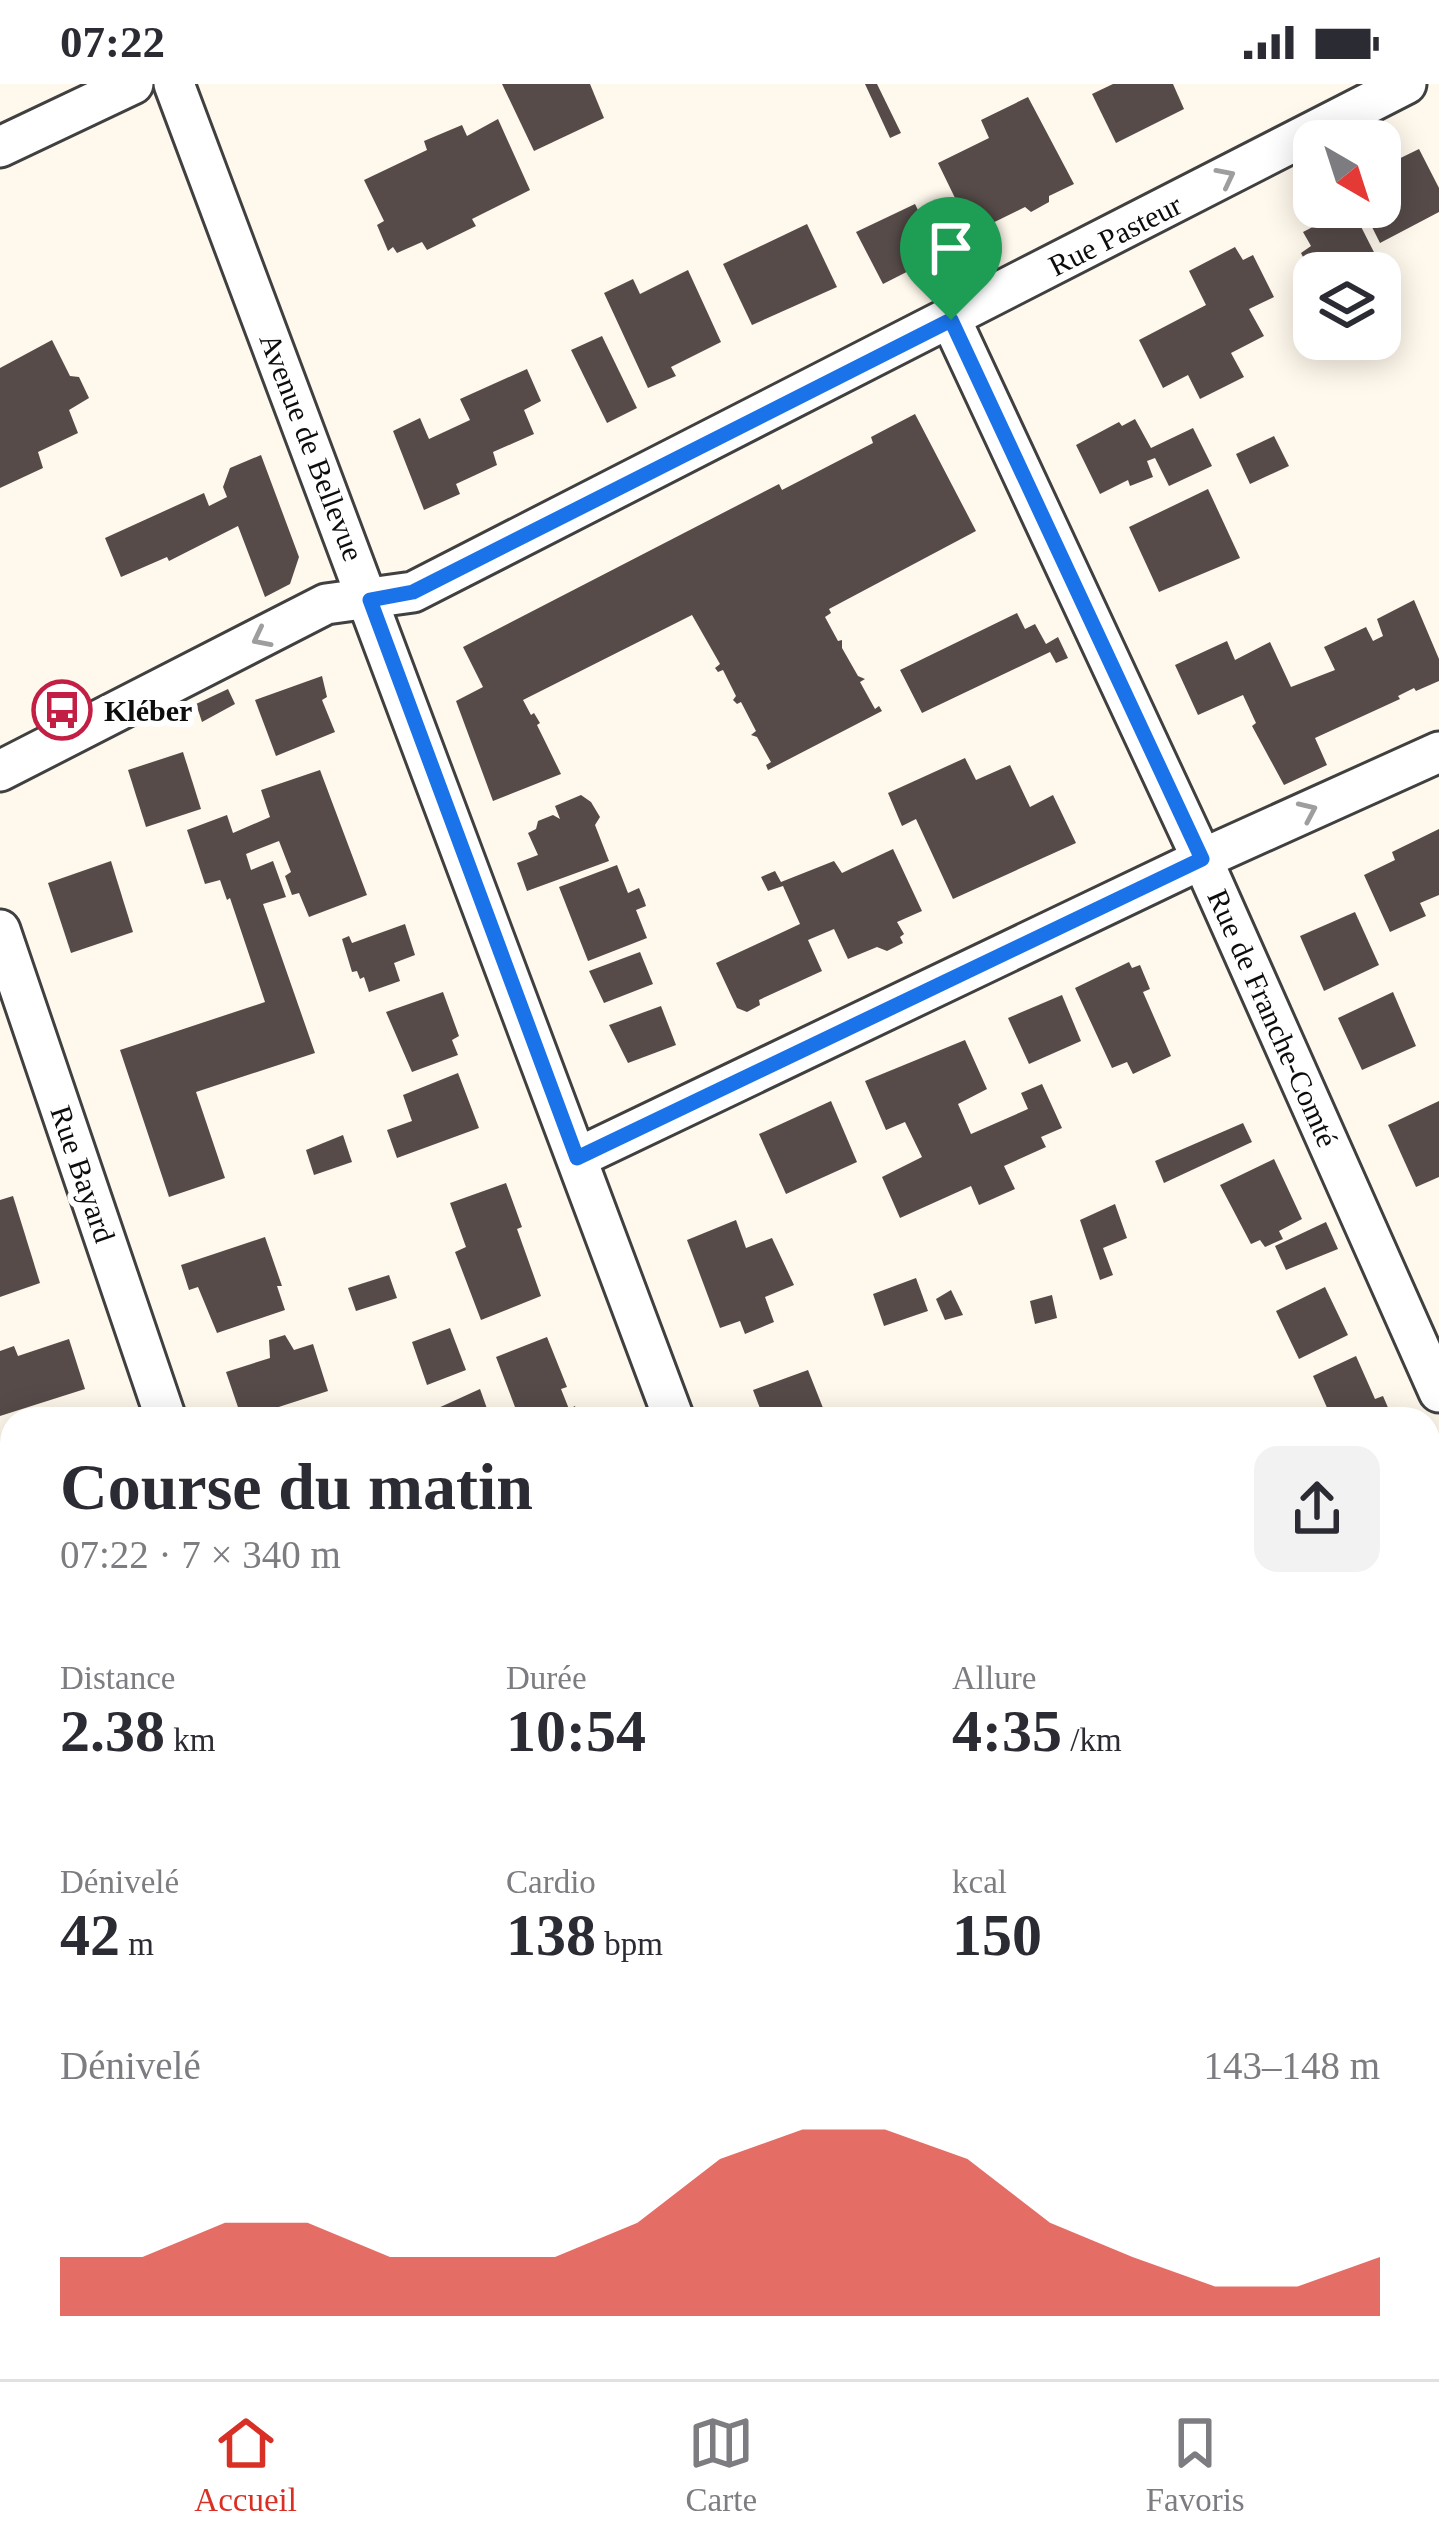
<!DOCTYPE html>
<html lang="fr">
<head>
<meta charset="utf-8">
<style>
  body { margin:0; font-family:Georgia,serif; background:#f2f2f3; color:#2b2b33; height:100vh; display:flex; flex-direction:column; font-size:45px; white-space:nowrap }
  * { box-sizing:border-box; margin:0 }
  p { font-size:39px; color:#7c7c81 }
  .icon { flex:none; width:66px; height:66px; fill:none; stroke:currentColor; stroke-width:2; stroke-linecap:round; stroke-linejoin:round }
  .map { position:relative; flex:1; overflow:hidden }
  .drawer { position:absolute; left:0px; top:1323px; width:1440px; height:972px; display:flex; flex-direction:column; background:#fff; border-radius:36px 36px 0 0; box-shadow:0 6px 30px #0003 }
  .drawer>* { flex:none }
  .needle { width:78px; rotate:141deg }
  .tools { position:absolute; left:1293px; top:36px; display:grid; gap:24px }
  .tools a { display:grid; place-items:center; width:108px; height:108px; border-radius:24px; background:#fff; box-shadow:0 6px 30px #0003; font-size:60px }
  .pin { position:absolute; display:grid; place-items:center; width:102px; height:102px; color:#fff; margin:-123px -51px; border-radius:50% 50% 50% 0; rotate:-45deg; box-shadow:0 0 12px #0007 }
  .pin .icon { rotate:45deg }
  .round { display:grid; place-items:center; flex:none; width:126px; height:126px; border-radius:24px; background:#f2f2f3 }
  .overview { display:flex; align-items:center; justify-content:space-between; height:204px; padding:0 60px }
  h1 { font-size:66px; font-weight:700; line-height:90px }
  .metrics { display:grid; grid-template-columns:repeat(3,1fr); gap:18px; height:204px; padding:12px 60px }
  .metrics div { display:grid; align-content:center }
  .metrics b { font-size:60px; font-weight:700 }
  .metrics small { font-size:33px; font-weight:400 }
  .metrics p { font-size:33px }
  .chart { height:336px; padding:24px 60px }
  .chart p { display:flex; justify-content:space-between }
  .chart svg { width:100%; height:216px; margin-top:12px; fill:#d93025; opacity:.7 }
  .status { display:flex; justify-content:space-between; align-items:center; height:84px; padding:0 60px; background:#fff; direction:ltr }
  .status svg { height:33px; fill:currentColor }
  .menu { display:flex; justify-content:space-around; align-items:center; height:168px; border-top:3px solid #e1e1e2; background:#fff; font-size:33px; color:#7c7c81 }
  .menu a { display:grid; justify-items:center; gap:6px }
  .menu .current { color:#d93025 }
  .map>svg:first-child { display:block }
</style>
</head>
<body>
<div class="status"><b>07:22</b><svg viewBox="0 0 49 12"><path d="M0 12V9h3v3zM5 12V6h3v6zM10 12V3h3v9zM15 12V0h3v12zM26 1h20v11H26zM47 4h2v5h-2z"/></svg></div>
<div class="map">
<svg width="1439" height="2295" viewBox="0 0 1439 2295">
  <rect width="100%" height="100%" fill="#fff8ec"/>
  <g fill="#564b49">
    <polygon points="502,0 590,0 604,34 534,67"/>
    <polygon points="865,0 877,0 901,49 890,54"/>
    <polygon points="1113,0 1173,0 1184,25 1116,59 1092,10"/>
    <polygon points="1028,13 1074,100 1049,112 1049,118 1031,128 1025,123 972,149 938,79 989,54 981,36"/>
    <polygon points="498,35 530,106 472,135 476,142 427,166 422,158 397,169 393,163 388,167 377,141 384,137 364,96 427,66 424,57 462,41 467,52"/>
    <polygon points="1419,65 1439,104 1439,128 1380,159 1362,123 1380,123 1380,84"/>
    <polygon points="915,120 940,171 883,200 856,148"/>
    <polygon points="1351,123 1380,180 1363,189 1311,189 1301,169 1311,162 1303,148"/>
    <polygon points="807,140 837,203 752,241 723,180"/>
    <polygon points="1235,163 1243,176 1253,171 1274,213 1249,225 1264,252 1231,269 1244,293 1200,315 1188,291 1163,304 1139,256 1206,221 1189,187"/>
    <polygon points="688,186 721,258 671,283 676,292 648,304 604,209 633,195 640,210"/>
    <polygon points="602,252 637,324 607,339 571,266"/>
    <polygon points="52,256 70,292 79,293 89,314 69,326 78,349 38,368 43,384 0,404 0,284"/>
    <polygon points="527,285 541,317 524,326 534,350 493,368 497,381 456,400 460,410 424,426 393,347 420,334 429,355 470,336 460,315"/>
    <polygon points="915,330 976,447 829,525 831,529 825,533 838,557 842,556 842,564 858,592 865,595 860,598 875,625 879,622 882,627 768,686 766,681 771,678 757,653 751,651 756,647 741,618 737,620 733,616 736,612 723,586 718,588 715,584 720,580 692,531 523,616 531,631 534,629 540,639 537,641 561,690 493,717 456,617 483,603 463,563 779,400 782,406 873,359 871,353"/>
    <polygon points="1135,335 1151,364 1193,344 1212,382 1169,402 1155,374 1147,377 1153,393 1130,402 1128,396 1100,410 1076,361 1119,338 1122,342"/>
    <polygon points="1274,352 1289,382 1250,400 1236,370"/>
    <polygon points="261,371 299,473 290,500 265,513 238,442 169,477 167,473 121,493 105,454 204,409 209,422 227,413 223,403 230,384"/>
    <polygon points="1208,405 1240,474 1159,508 1129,443"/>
    <polygon points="1414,516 1439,575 1439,597 1416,607 1414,604 1398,612 1400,615 1315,654 1327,681 1284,701 1252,642 1256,639 1243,611 1198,631 1175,581 1227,557 1235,576 1270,558 1291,603 1335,586 1324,563 1366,543 1373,557 1383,552 1377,535"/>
    <polygon points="1017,529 1025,545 1035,540 1046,560 1058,553 1068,574 1056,579 1050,568 922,629 900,586"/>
    <polygon points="322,592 327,613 322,616 335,648 276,672 255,616"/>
    <polygon points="228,605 235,620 202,638 196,620"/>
    <polygon points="183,668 201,725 146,743 128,686"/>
    <polygon points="965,674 976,696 1010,681 1030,723 1053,711 1076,759 953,815 916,735 902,742 888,709"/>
    <polygon points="320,686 367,811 309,833 299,809 292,811 285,792 291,788 279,757 246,770 251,786 273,777 286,813 263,820 315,969 196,1008 225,1094 169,1113 120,966 265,918 230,814 227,816 220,796 205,800 187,746 227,731 233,749 270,733 261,706"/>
    <polygon points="581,711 591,718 600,733 595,741 609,777 527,807 517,779 538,771 528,749 536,745 538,737 553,731 560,735 555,722"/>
    <polygon points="1439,745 1439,811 1420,819 1426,832 1390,848 1364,791 1395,776 1392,768"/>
    <polygon points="893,765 922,827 897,838 904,850 900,853 903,859 887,867 877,863 848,875 834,845 808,856 822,887 759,916 760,921 747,928 737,924 716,879 800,840 783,802 768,807 761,793 775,787 781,798 834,777 842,789"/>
    <polygon points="111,777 133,848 71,869 48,799"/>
    <polygon points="617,781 628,809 639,804 644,816 646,822 636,826 647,854 588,877 559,803"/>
    <polygon points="1355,828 1379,881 1324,907 1300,852"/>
    <polygon points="405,840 415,871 394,879 400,897 369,908 364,893 360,895 357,887 352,888 342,855 349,852 352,859"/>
    <polygon points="640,868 653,900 604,919 589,887"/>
    <polygon points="1129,878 1132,884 1140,881 1150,905 1143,908 1171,972 1133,990 1127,978 1112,984 1075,904"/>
    <polygon points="443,908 459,952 452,956 458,971 412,988 386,928"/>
    <polygon points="1393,908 1416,962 1362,986 1338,934"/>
    <polygon points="1062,911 1081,957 1029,980 1008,934"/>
    <polygon points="661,922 676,961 628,979 609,941"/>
    <polygon points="965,956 987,1005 958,1020 971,1050 1028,1025 1021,1009 1042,1000 1062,1044 1041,1053 1046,1063 1004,1082 1015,1105 979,1121 971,1102 900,1134 882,1093 922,1073 905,1038 886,1046 865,997"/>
    <polygon points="458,989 479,1044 397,1074 387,1046 412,1037 403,1011"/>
    <polygon points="831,1017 857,1078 786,1110 759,1050"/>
    <polygon points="1439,1017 1439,1093 1416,1103 1388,1041"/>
    <polygon points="1243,1039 1252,1058 1164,1099 1155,1077"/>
    <polygon points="343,1051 352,1078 314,1091 306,1066"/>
    <polygon points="1274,1075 1302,1135 1279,1147 1283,1155 1265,1163 1260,1156 1251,1160 1220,1101"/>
    <polygon points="506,1099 522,1143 517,1145 541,1212 481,1236 455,1168 466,1163 450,1119"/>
    <polygon points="13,1112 40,1199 0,1213 0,1116"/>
    <polygon points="1115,1120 1127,1154 1103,1164 1113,1191 1100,1196 1080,1136"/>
    <polygon points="736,1136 746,1164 772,1154 794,1201 765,1213 774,1238 745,1250 740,1237 720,1244 687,1156"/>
    <polygon points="1326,1138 1338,1165 1286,1186 1275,1162"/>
    <polygon points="265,1153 282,1202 277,1202 285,1226 217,1249 198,1203 189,1206 181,1181"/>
    <polygon points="389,1191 397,1214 356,1227 348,1204"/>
    <polygon points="916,1194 928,1227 884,1242 873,1210"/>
    <polygon points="1325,1203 1348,1251 1299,1275 1276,1227"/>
    <polygon points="951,1206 963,1231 945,1236 936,1215"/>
    <polygon points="1052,1211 1057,1234 1035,1240 1030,1217"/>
    <polygon points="450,1244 466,1286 427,1301 412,1258"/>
    <polygon points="285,1251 294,1266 313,1260 328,1307 242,1335 226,1288 270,1274 269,1256"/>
    <polygon points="547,1253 567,1303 561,1305 569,1325 575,1322 579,1335 510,1335 507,1326 515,1323 496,1273"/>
    <polygon points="69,1255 85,1305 0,1332 0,1267 14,1262 18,1272"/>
    <polygon points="1356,1272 1375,1315 1383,1312 1393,1335 1332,1335 1313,1292"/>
    <polygon points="808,1286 827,1334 836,1330 838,1335 764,1335 753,1306"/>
    <polygon points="480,1305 490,1333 439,1335 436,1325"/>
    <polygon points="1439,1483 1439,1548 1428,1552 1428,1486"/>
    <polygon points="0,1675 12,1676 12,1746 0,1745"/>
    <polygon points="9,1901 12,1901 12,1980 0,1979 0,1919 7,1919"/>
    <polygon points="1428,1935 1439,1937 1439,2025 1428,2023"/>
    <rect x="489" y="2283" width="74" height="12"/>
    <polygon points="945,2283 992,2283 998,2295 941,2295"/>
    <polygon points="1127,2283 1380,2283 1379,2295 1133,2295"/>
  </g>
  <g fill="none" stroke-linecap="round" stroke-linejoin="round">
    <g stroke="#404040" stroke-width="45">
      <g id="street">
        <polyline points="174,0 674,1335"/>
        <polyline points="0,63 133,0"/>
        <polyline points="951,236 1202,775 1439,1308"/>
        <polyline points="0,687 326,520 413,508 1406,0"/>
        <polyline points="0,846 166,1335"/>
        <polyline points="577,1074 1202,775 1439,668"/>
        <polyline points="1428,1419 1439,1414"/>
        <polyline points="0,1591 12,1592"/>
        <polyline points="1428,1724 1439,1726"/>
        <polyline points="1052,2283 1059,2295"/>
        <polyline points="887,2295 892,2283"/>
      </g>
    </g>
    <g stroke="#2f2f2f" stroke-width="60">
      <g id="secondary">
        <polyline points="0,2011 12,2012"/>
        <polyline points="1428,2130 1439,2131"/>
        <polyline points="1427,2283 1433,2295"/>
      </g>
    </g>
    <use href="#street" stroke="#fff" stroke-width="39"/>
    <use href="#secondary" stroke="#ffe5a7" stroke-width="54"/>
  </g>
  <defs><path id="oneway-chevron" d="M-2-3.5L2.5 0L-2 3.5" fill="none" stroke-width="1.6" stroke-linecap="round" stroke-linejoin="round" transform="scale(3)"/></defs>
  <g stroke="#9e9e9e">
    <use href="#oneway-chevron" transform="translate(1226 93) rotate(-27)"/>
    <use href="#oneway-chevron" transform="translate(261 554) rotate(153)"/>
    <use href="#oneway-chevron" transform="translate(1308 727) rotate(-24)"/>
  </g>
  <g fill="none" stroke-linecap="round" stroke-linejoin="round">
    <g stroke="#fff" stroke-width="24">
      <polygon id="route" points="951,236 1202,775 577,1074 370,516 413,508"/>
    </g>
    <use href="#route" stroke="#1a73e8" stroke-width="15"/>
  </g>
  <defs>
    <g id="bus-ring" transform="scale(3)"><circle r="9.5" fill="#fff" stroke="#c31f44" stroke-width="1.5"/><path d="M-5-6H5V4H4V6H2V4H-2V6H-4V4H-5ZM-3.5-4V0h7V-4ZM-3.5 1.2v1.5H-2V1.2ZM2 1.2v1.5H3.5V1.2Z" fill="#c31f44"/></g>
  </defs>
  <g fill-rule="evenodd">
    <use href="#bus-ring" x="62" y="626"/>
  </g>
  <g text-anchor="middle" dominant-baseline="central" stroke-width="12" stroke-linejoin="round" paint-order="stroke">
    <g font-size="30" fill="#0d0d0d" stroke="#fff">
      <text transform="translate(1115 151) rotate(-27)">Rue Pasteur</text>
      <text transform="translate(312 363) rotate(69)">Avenue de Bellevue</text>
      <text transform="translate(1273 934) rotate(66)">Rue de Franche-Comté</text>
      <text transform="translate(83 1090) rotate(71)">Rue Bayard</text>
    </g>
    <g font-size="30" font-weight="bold" fill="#0d0d0d" stroke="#fff" text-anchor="start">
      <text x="104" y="626">Kléber</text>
    </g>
  </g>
</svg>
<div class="tools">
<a><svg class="needle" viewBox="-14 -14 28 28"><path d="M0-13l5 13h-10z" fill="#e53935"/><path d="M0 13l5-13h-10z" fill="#7c7c81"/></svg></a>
<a><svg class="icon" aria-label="layers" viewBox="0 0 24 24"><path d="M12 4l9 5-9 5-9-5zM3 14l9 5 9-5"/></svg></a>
</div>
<div class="pin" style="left:951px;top:236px;background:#1e9e55"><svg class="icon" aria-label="arrive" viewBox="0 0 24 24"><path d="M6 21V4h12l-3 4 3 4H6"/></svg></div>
<section class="drawer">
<div class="overview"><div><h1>Course du matin</h1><p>07:22 · 7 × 340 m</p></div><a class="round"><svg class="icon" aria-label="share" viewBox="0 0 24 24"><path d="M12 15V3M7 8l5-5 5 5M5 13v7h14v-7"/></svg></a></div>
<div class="metrics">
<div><p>Distance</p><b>2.38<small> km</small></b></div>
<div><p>Durée</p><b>10:54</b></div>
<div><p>Allure</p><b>4:35<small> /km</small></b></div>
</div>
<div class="metrics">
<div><p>Dénivelé</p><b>42<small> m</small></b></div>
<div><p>Cardio</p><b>138<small> bpm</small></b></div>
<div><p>kcal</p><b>150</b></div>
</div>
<div class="chart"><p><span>Dénivelé</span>143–148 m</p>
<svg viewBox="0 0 160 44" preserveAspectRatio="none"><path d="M0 44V32L10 32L20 25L30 25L40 32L50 32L60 32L70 25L80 12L90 6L100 6L110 12L120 25L130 32L140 38L150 38L160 32V44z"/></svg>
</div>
</section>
</div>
<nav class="menu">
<a class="current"><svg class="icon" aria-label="home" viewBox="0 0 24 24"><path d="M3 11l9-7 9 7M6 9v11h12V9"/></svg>Accueil</a>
<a><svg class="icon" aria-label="map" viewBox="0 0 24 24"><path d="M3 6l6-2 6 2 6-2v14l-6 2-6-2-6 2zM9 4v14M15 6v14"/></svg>Carte</a>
<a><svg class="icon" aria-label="saved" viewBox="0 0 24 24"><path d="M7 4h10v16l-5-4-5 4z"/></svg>Favoris</a>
</nav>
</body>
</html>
